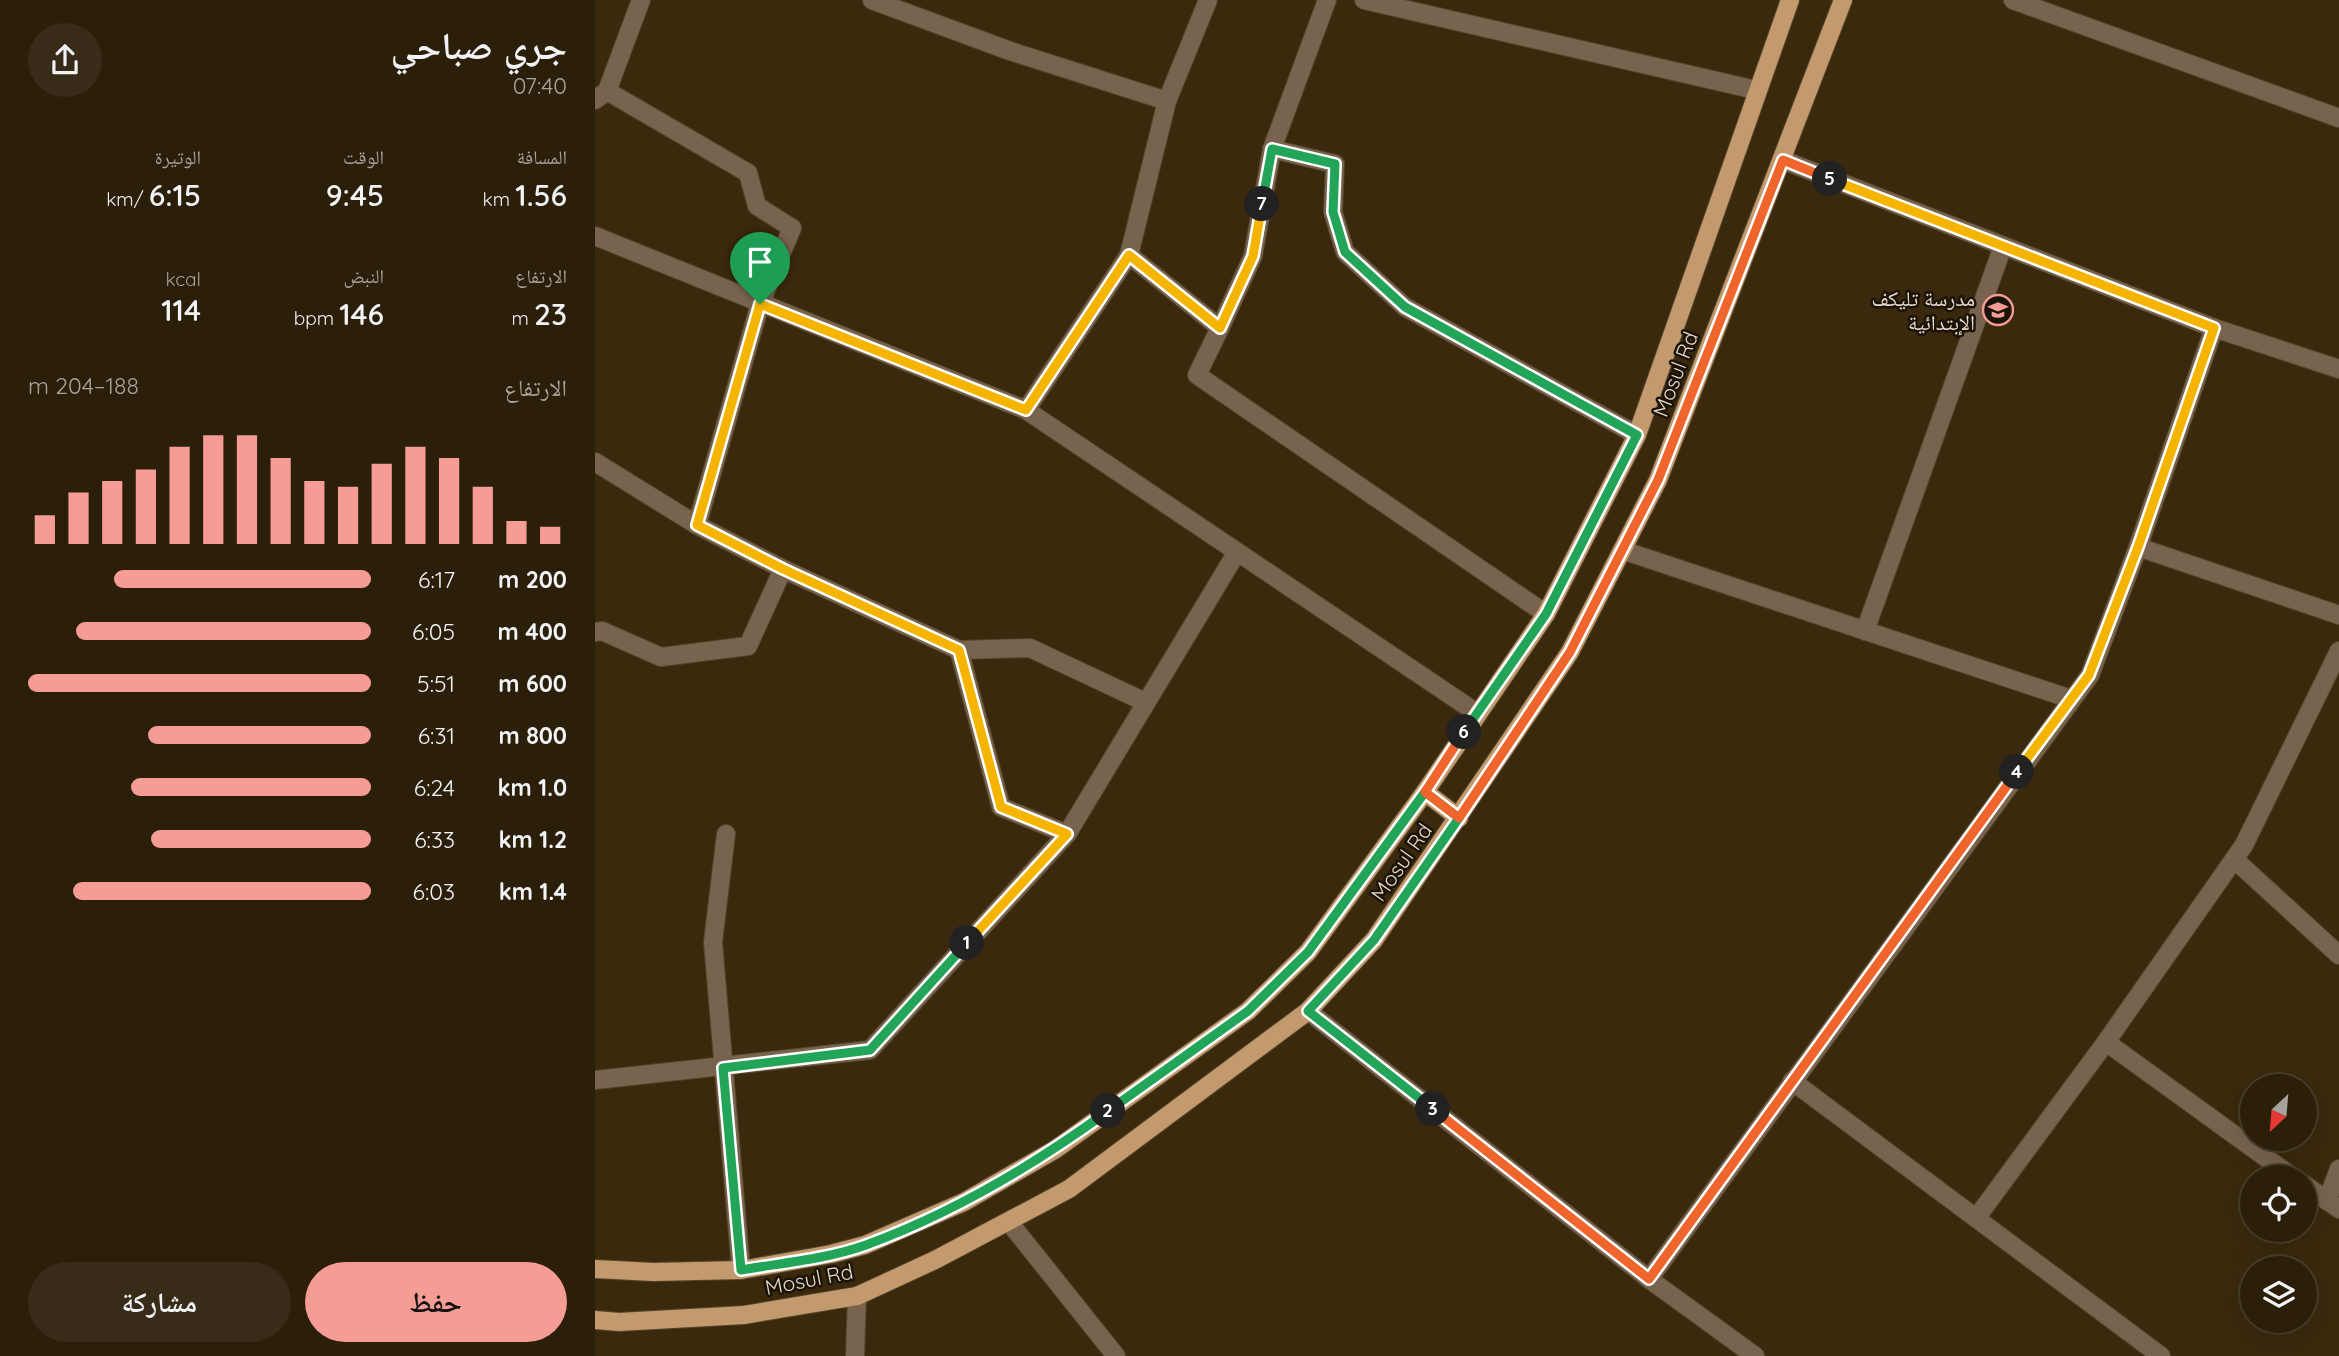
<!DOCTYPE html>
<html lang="ar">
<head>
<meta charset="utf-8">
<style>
  body { margin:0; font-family:Quicksand,"Noto Naskh Arabic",sans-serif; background:#382c18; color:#f1f3f6; direction:rtl; height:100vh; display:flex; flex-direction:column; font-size:26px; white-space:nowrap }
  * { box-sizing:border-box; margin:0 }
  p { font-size:23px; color:#a6a29c }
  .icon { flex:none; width:38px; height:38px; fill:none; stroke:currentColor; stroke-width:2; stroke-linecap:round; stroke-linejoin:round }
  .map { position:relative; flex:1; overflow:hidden; direction:ltr }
  .details { display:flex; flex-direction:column; background:#2c1f0a; width:595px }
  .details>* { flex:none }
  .needle { width:46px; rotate:206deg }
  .tools { position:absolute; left:1645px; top:1074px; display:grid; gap:14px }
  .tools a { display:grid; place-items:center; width:77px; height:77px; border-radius:50%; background:#2c1f0a; box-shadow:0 7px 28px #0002,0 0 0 2px #483d2b; font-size:35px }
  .pin { position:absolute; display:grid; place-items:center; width:60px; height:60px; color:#fff; margin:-72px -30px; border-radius:50% 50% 50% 0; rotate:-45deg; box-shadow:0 0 7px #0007 }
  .pin .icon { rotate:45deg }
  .km { position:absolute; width:35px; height:35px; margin:-18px; border-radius:50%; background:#222; color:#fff; font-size:19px; line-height:35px; text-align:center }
  .round { display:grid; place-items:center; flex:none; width:74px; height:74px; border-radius:37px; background:#382c18 }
  .overview { display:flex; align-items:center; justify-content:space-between; height:119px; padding:0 28px }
  h1 { font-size:38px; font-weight:600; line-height:52px }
  .figures { display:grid; grid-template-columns:repeat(3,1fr); gap:10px; height:119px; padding:7px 28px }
  .figures div { display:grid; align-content:center }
  .figures b { font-size:30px; font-weight:600 }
  .figures small { font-size:19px; font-weight:400 }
  .figures p { font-size:19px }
  .chart { height:196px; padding:14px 28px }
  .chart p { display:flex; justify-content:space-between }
  .chart svg { width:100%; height:126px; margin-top:7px; stroke:#f59c94; stroke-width:6 }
  .primary-button { display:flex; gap:14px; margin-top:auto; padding:14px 28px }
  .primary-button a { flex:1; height:80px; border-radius:42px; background:#f59c94; color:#111; font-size:28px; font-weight:600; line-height:80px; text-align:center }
  .primary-button a+a { background:#382c18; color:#f1f3f6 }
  ul { padding:0 28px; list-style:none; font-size:23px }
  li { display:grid; grid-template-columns:112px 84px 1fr; align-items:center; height:52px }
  li i { height:18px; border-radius:9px; background:#f59c94 }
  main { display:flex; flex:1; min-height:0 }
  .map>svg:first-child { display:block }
</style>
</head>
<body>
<main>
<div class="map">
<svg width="1744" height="1356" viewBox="0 0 1744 1356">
  <rect width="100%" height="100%" fill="#3a290d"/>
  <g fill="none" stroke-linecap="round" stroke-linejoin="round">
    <g stroke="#56452b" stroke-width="20">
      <g id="minor">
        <polyline points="277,0 415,51 572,101"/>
        <polyline points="769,0 1161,90"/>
        <polyline points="1418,0 1744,118"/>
        <polyline points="12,91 153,173 162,206 197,228 165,304 102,525"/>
        <polyline points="0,100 12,91 46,0"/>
        <polyline points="677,149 740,164 738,212 750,252 810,307 1042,435"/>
        <polyline points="1188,160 1619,328 1744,369"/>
        <polyline points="0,236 431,410 882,713"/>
        <polyline points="534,255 625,328 602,375 951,614"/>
        <polyline points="625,328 658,256 677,149 732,0"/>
        <polyline points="431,410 534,255 572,101 613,0"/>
        <polyline points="0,462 102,525 188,569 364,650 435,648 550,702"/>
        <polyline points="1543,547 1744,615"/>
        <polyline points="1027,550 1476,699"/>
        <polyline points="1270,631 1408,246"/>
        <polyline points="0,632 7,631 66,657 153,646 188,569"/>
        <polyline points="364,650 406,807 472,834"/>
        <polyline points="131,834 118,942 146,1270"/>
        <polyline points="1639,859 1744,955"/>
        <polyline points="713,1011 1054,1279 1160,1356"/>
        <polyline points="1511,1042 1699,1178"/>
        <polyline points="0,1080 275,1050 472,834 642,552"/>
        <polyline points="1197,1081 1566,1356"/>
        <polyline points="1710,1185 1744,1209"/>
        <polyline points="1732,1201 1744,1169"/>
        <polyline points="1382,1217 1511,1042 1649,845 1744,651"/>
        <polyline points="414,1222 521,1356"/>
        <polyline points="1054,1279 1495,675 1543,547 1619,328"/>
        <polyline points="260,1356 262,1296"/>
      </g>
    </g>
    <g stroke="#56452b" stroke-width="20">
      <g id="major">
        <polyline points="830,792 864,818"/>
        <polyline points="0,1269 58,1272 146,1270 236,1254 270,1245 369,1202 461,1149 653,1011 713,952 830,792 951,614 1042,435 1195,0"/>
        <polyline points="0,1320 24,1322 149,1315 262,1296 340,1260 474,1189 713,1011 779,940 975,652 1063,480 1248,0"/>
      </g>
    </g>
    <use href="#minor" stroke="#78644e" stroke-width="18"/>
    <use href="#major" stroke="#c29a6d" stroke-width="18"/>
  </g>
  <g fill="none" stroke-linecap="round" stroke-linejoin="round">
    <g stroke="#fff" stroke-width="14">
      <polyline id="split-1" points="165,304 102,525 188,569 364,650 406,807 472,834 372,943"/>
    </g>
    <g stroke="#fff" stroke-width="14">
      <path id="split-2" d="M372,943l-97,107 -147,18 18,202c41,-7 86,-11 125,-25 87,-32 168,-80 242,-134"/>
    </g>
    <g stroke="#fff" stroke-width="14">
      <polyline id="split-3" points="513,1111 653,1011 713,952 830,792 864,818 779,940 713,1011 838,1109"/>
    </g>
    <g stroke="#fff" stroke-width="14">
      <polyline id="split-4" points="838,1109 1054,1279 1422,772"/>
    </g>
    <g stroke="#fff" stroke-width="14">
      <polyline id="split-5" points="1235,179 1619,328 1543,547 1494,675 1422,772"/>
    </g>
    <g stroke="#fff" stroke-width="14">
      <polyline id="split-6" points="869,732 830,792 864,818 975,652 1063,480 1188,160 1235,179"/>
    </g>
    <g stroke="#fff" stroke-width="14">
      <polyline id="split-7" points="667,204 677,149 740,164 738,212 750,252 810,307 1042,435 951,614 869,732"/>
    </g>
    <g stroke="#fff" stroke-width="14">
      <polyline id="split-8" points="165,304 431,410 534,255 625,328 658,256 667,204"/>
    </g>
    <use href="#split-1" stroke="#f5b400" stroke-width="9"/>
    <use href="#split-2" stroke="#22a559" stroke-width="9"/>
    <use href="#split-3" stroke="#22a559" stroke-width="9"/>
    <use href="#split-4" stroke="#f0652b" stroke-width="9"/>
    <use href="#split-5" stroke="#f5b400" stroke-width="9"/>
    <use href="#split-6" stroke="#f0652b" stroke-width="9"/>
    <use href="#split-7" stroke="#22a559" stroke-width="9"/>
    <use href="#split-8" stroke="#f5b400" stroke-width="9"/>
  </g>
  <defs>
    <g id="school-ring" transform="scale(1.575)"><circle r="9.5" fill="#1b1308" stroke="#f59c94" stroke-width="1.5"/><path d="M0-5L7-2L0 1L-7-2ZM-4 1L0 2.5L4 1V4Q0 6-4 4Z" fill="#f59c94"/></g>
  </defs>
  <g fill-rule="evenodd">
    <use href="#school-ring" x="1403" y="310"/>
  </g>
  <g text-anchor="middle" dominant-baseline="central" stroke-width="5" stroke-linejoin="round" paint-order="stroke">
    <g font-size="21" fill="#e6dbcb" stroke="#1b1308" text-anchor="end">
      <text x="1380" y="298">مدرسة تليكف<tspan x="1380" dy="24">الإبتدائية</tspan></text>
    </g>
    <g font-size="21" fill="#e6dbcb" stroke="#1b1308">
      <text transform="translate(1080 374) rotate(-69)">Mosul Rd</text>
      <text transform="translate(806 862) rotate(-55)">Mosul Rd</text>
      <text transform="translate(214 1279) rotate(-11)">Mosul Rd</text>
    </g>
  </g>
</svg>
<div class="tools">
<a><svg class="needle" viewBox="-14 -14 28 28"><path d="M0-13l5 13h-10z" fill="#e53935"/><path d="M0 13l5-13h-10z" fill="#a6a29c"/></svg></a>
<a><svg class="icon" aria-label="locate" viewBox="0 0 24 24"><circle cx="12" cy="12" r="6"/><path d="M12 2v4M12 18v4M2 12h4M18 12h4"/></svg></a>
<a><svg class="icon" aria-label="layers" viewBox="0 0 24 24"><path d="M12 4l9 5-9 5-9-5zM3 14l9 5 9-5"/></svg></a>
</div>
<div class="pin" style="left:165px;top:304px;background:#1e9e55"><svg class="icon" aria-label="arrive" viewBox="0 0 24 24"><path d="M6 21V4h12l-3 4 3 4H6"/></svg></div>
<b class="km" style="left:372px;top:943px">1</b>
<b class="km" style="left:513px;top:1111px">2</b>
<b class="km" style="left:838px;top:1109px">3</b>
<b class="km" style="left:1422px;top:772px">4</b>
<b class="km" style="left:1235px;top:179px">5</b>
<b class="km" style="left:869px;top:732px">6</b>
<b class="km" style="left:667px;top:204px">7</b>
</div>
<section class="details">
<div class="overview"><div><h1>جري صباحي</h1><p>07:40</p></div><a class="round"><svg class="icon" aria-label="share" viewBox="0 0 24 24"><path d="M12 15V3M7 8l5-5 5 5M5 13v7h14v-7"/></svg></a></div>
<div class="figures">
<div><p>المسافة</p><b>1.56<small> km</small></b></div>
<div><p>الوقت</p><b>9:45</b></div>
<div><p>الوتيرة</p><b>6:15<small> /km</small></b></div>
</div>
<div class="figures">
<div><p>الارتفاع</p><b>23<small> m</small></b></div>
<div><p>النبض</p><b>146<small> bpm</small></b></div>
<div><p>kcal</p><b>114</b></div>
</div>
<div class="chart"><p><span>الارتفاع</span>188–204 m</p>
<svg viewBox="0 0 160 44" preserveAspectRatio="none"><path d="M5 44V34M15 44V26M25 44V22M35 44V18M45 44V10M55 44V6M65 44V6M75 44V14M85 44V22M95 44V24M105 44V16M115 44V10M125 44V14M135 44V24M145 44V36M155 44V38"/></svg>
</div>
<ul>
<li><b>200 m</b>6:17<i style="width:75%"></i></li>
<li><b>400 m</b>6:05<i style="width:86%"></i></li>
<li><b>600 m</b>5:51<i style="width:100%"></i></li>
<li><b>800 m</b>6:31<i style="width:65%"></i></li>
<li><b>1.0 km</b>6:24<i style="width:70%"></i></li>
<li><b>1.2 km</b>6:33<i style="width:64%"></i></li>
<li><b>1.4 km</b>6:03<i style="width:87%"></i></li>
</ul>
<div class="primary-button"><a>حفظ</a><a>مشاركة</a></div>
</section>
</main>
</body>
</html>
